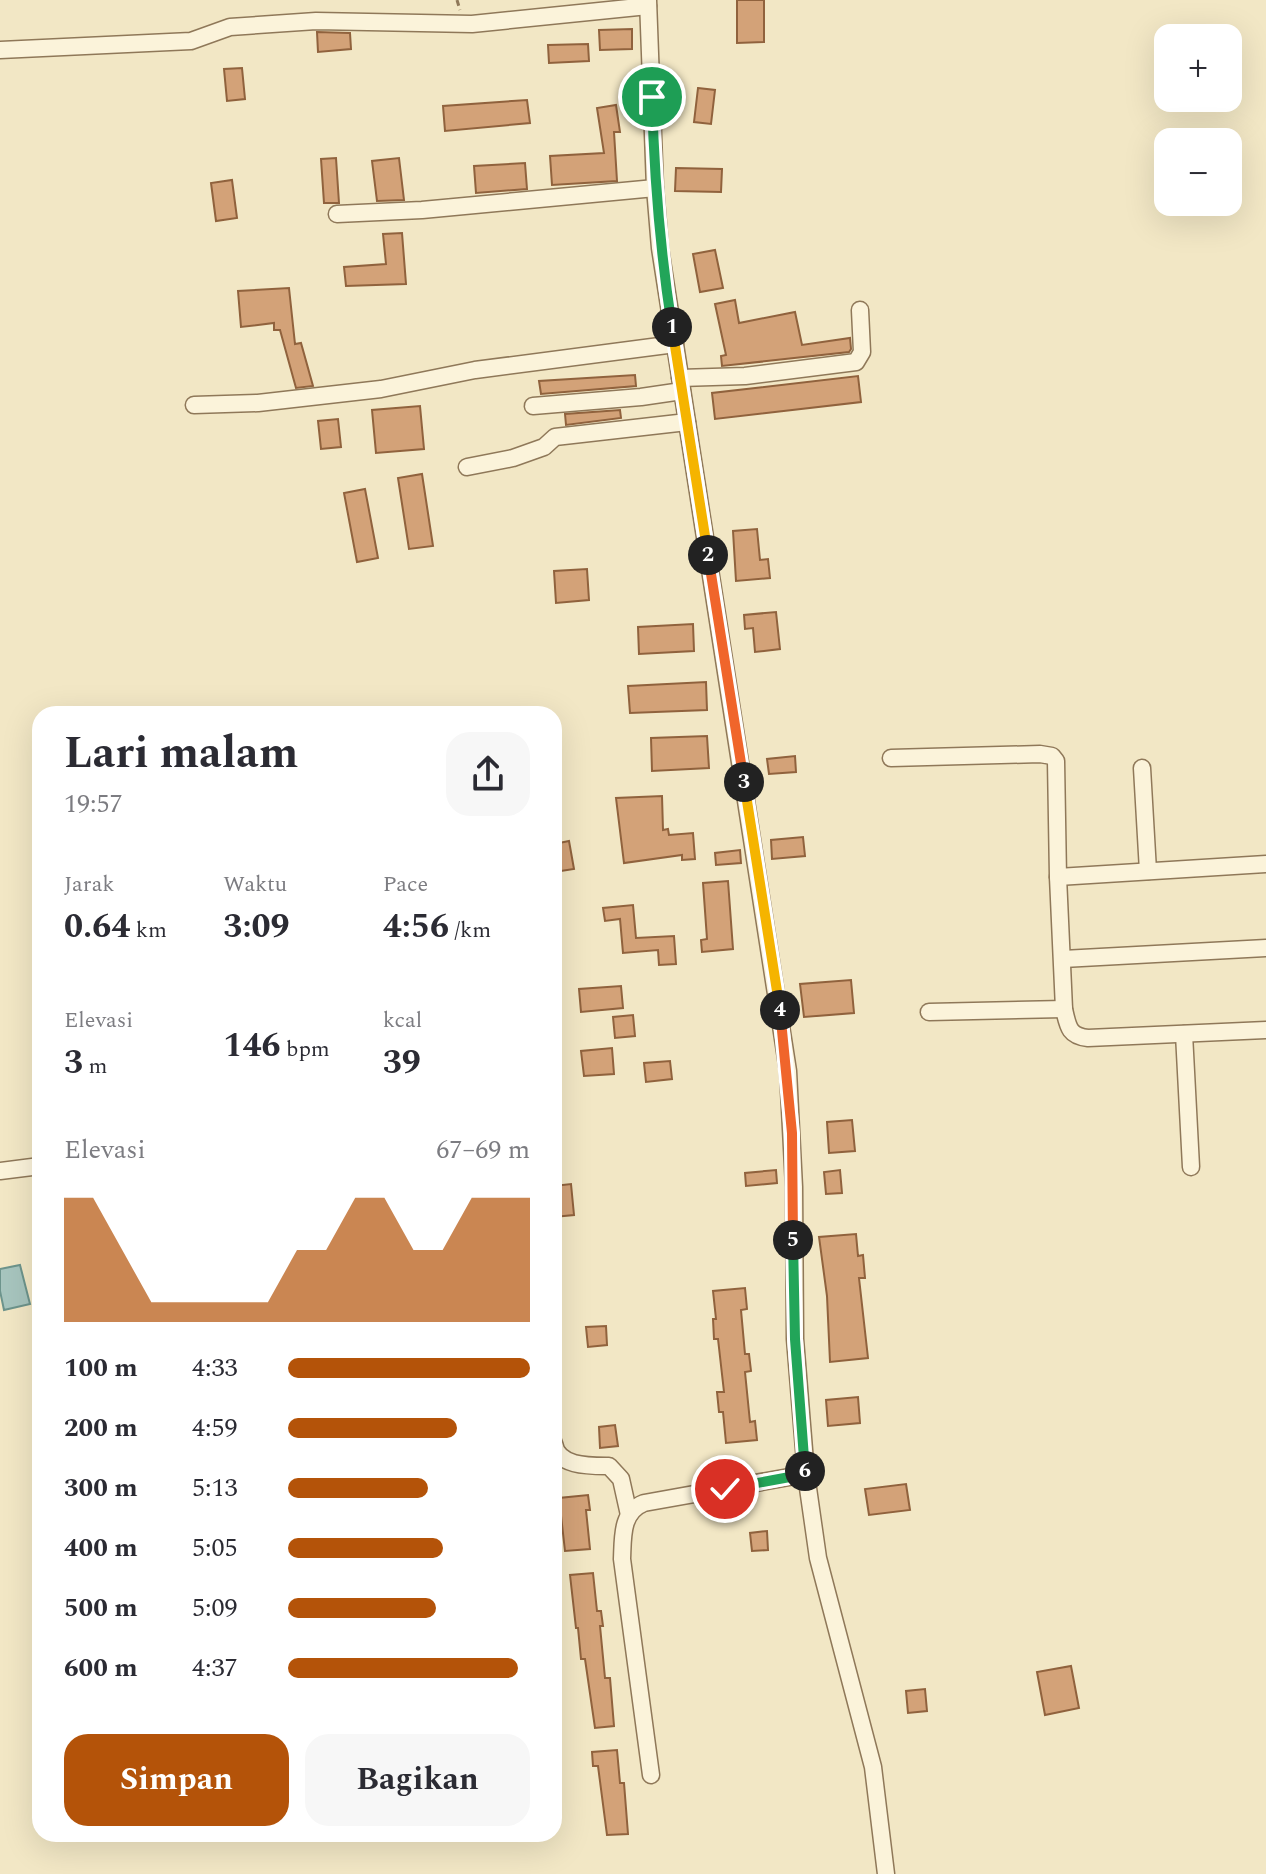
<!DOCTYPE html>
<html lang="id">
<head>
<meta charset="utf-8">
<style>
  body { margin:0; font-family:Spectral,serif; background:#f7f7f7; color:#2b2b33; height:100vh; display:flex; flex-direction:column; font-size:30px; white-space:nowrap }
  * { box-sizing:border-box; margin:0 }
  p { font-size:26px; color:#7c7c81 }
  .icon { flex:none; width:44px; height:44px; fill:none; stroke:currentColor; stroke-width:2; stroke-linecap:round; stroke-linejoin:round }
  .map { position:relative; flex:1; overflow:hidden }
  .details { position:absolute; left:32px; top:706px; width:530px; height:1136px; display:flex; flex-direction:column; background:#fff; border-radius:24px; box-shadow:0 8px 32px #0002 }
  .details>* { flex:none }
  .tools { position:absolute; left:1154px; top:24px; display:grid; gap:16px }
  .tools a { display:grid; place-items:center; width:88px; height:88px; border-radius:16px; background:#fff; box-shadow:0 8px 32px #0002; font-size:40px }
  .pin { position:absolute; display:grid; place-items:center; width:68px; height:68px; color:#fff; margin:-34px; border:4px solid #fff; border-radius:50%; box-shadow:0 2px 8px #0007 }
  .km { position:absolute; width:40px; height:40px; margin:-20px; border-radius:50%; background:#222; color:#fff; font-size:22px; line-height:40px; text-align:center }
  .round { display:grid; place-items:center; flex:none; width:84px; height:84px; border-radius:24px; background:#f7f7f7 }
  .headline { display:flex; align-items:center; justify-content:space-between; height:136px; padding:0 32px }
  h1 { font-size:44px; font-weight:700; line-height:60px }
  .stats { display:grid; grid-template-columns:repeat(3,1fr); gap:12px; height:136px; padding:8px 32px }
  .stats div { display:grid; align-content:center }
  .stats b { font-size:34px; font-weight:700 }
  .stats small { font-size:22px; font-weight:400 }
  .stats p { font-size:22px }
  .chart { height:224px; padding:16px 32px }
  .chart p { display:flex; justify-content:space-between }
  .chart svg { width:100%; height:144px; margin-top:8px; fill:#b45309; opacity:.7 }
  .button { display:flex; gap:16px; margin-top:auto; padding:16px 32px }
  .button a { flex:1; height:92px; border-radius:24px; background:#b45309; color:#fff; font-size:32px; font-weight:700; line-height:92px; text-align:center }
  .button a+a { background:#f7f7f7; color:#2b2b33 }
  ul { padding:0 32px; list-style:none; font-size:26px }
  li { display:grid; grid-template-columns:128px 96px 1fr; align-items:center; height:60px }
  li i { height:20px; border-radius:10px; background:#b45309 }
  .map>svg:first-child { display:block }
</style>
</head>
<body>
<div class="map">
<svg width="1266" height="1874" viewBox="0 0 1266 1874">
  <rect width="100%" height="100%" fill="#f2e7c5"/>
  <polygon fill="#a7c5be" stroke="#6d948c" stroke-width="2" points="20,1265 30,1304 4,1310 0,1291 0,1269"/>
  <g fill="#d3a278" stroke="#90623d" stroke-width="2">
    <polygon points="737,0 764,0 764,42 737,43"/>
    <polygon points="632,29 632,49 600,50 599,30"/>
    <polygon points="317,32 350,33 351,49 318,52"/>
    <polygon points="588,44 589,61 549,63 548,45"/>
    <polygon points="242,68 245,99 227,101 224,69"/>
    <polygon points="698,88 715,90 711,124 694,122"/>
    <polygon points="527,100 530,123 445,131 443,106"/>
    <polygon points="616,105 620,132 614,132 617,181 552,185 550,156 604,153 597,108"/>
    <polygon points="336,158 339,203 324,203 321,159"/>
    <polygon points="399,158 404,200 377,201 372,161"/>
    <polygon points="525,163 527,189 476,193 474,166"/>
    <polygon points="676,168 722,169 721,192 675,191"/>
    <polygon points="232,180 237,218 216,221 211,183"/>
    <polygon points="402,233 406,284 346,286 344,267 386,264 383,234"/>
    <polygon points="715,250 723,288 700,292 693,254"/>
    <polygon points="289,288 295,344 301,343 313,386 296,388 280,330 274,330 274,323 241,327 238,291"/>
    <polygon points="735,300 739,323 795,312 802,345 850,338 851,349 849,352 722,366 721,356 726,355 715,304"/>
    <polygon points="635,375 636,386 541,394 539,381"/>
    <polygon points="858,376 861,402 715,419 712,393"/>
    <polygon points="420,406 424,449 376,453 372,410"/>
    <polygon points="620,410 621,418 566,425 565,414"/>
    <polygon points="338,419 341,447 321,449 318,421"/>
    <polygon points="422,474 433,546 409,549 398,478"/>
    <polygon points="365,489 378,558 357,562 344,493"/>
    <polygon points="757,529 760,560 768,559 770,578 736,581 733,531"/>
    <polygon points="587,569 589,600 556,603 554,571"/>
    <polygon points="776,612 780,649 755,652 753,628 745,629 744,615"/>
    <polygon points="693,624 694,651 639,654 638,627"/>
    <polygon points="706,682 707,710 630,713 628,686"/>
    <polygon points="707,736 709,768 652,771 651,738"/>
    <polygon points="795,756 796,772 769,774 767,759"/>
    <polygon points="662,796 663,830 668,829 669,835 693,833 695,859 682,860 682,855 624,863 616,798"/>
    <polygon points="803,837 805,856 772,859 771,840"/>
    <polygon points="569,841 574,869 554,872 554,844"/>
    <polygon points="740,850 741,863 716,865 715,853"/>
    <polygon points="728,881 733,949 702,952 701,940 707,939 703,883"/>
    <polygon points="633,905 636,938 674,936 676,964 659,965 658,950 623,953 620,919 605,921 603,908"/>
    <polygon points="851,980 854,1013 804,1017 800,984"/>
    <polygon points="621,986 623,1008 581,1012 579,989"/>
    <polygon points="633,1015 635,1036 615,1038 613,1017"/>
    <polygon points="612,1048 614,1074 584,1076 581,1051"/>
    <polygon points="670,1061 672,1079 646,1082 644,1063"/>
    <polygon points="852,1120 855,1151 829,1153 827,1122"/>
    <polygon points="776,1170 777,1183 746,1186 745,1173"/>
    <polygon points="840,1170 842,1193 826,1194 824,1172"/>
    <polygon points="571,1184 574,1215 554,1217 554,1186"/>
    <polygon points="856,1234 858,1256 863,1255 865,1278 859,1278 868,1358 830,1362 827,1296 819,1237"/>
    <polygon points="745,1288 747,1309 741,1310 745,1354 749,1354 751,1371 745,1372 750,1422 755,1421 757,1440 726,1443 723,1412 719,1412 717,1392 724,1392 718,1339 714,1339 713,1319 716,1319 713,1291"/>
    <polygon points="606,1326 607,1345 588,1347 586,1327"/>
    <polygon points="858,1397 860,1423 828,1426 826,1400"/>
    <polygon points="615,1425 618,1446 600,1448 599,1427"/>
    <polygon points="906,1484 910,1510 869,1515 865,1489"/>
    <polygon points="588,1495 590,1510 586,1510 590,1549 565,1551 559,1498"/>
    <polygon points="767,1531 768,1550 752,1551 750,1533"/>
    <polygon points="593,1573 597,1611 601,1611 603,1626 600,1626 605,1678 610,1678 614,1726 595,1728 585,1659 581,1659 578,1628 576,1628 570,1575"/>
    <polygon points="1071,1666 1079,1708 1045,1715 1037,1672"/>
    <polygon points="925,1689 927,1711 908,1713 906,1691"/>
    <polygon points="617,1750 620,1783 624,1783 628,1834 607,1835 598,1766 593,1766 592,1752"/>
  </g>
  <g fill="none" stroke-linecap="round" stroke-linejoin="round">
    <g stroke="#8f7859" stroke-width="19">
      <g id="minor">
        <polyline points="648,0 655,188 660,248 788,1071 794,1187 795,1339 806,1474 818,1558 873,1767 886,1874"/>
        <polyline points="0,50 191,41 230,27 316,21 472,24 648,6"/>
        <polyline points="337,214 422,210 655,188"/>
        <polyline points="680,378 745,376 856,362 862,352 860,310"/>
        <polyline points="194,405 258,403 381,389 475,370 675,344"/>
        <polyline points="533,406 641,397 682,391"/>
        <polyline points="467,467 513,458 544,447 555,437 687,422"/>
        <path d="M891,758l149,-4 12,2 4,5 2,116 6,132c4,18 5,27 24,29l178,-8"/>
        <polyline points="1142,768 1148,871"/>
        <polyline points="1058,877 1266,864"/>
        <polyline points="1063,959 1266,948"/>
        <polyline points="929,1012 1064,1009"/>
        <polyline points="1184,1034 1191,1167"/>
        <polyline points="0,1171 40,1166"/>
        <path d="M554,1443c3,24 36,23 55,23l12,13 8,36"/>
        <path d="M651,1775l-29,-216c1,-22 -1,-47 22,-56l162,-29"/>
      </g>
    </g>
    <polyline stroke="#8f7859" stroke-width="3" stroke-dasharray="6 4" stroke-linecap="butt" points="457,0 460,10"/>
    <use href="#minor" stroke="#fbf3da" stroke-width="16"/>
  </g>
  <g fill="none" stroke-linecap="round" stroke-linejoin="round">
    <g stroke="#fff" stroke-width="16">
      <path id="split-1" d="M652,97c2,77 8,153 20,230"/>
    </g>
    <g stroke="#fff" stroke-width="16">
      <polyline id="split-2" points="672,327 708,555"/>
    </g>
    <g stroke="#fff" stroke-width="16">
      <polyline id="split-3" points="708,555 744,782"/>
    </g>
    <g stroke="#fff" stroke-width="16">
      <polyline id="split-4" points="744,782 780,1010"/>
    </g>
    <g stroke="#fff" stroke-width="16">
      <polyline id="split-5" points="780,1010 792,1133 793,1240"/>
    </g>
    <g stroke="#fff" stroke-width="16">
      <polyline id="split-6" points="793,1240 795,1339 805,1471"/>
    </g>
    <g stroke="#fff" stroke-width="16">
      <polyline id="split-7" points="725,1489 806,1474 805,1471"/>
    </g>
    <use href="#split-1" stroke="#22a559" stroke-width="10"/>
    <use href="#split-2" stroke="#f5b400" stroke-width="10"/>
    <use href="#split-3" stroke="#f0652b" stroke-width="10"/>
    <use href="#split-4" stroke="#f5b400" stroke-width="10"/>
    <use href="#split-5" stroke="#f0652b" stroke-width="10"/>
    <use href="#split-6" stroke="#22a559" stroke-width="10"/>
    <use href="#split-7" stroke="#22a559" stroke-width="10"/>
  </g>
</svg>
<div class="tools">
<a>+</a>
<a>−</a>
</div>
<div class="pin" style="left:652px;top:97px;background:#1e9e55"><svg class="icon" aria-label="arrive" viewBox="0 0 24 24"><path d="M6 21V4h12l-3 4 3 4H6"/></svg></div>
<div class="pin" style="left:725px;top:1489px;background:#d93025"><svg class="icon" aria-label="check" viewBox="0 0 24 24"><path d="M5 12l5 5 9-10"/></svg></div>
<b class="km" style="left:672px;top:327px">1</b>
<b class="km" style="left:708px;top:555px">2</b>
<b class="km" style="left:744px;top:782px">3</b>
<b class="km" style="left:780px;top:1010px">4</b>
<b class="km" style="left:793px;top:1240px">5</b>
<b class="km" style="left:805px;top:1471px">6</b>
<section class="details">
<div class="headline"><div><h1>Lari malam</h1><p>19:57</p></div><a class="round"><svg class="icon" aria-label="share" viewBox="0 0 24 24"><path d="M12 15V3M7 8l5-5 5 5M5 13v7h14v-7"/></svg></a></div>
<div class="stats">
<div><p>Jarak</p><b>0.64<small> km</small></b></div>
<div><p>Waktu</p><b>3:09</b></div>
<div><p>Pace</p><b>4:56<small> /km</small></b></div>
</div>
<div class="stats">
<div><p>Elevasi</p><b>3<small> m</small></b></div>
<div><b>146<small> bpm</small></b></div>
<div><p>kcal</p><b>39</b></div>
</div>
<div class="chart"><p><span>Elevasi</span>67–69 m</p>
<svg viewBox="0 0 160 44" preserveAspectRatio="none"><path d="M0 44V6L10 6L20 22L30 38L40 38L50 38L60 38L70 38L80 22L90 22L100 6L110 6L120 22L130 22L140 6L150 6L160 6V44z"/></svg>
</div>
<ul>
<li><b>100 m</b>4:33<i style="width:100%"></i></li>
<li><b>200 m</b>4:59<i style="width:70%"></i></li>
<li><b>300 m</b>5:13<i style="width:58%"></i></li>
<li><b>400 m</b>5:05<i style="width:64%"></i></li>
<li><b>500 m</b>5:09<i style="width:61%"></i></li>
<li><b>600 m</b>4:37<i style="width:95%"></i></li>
</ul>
<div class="button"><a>Simpan</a><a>Bagikan</a></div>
</section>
</div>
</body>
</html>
